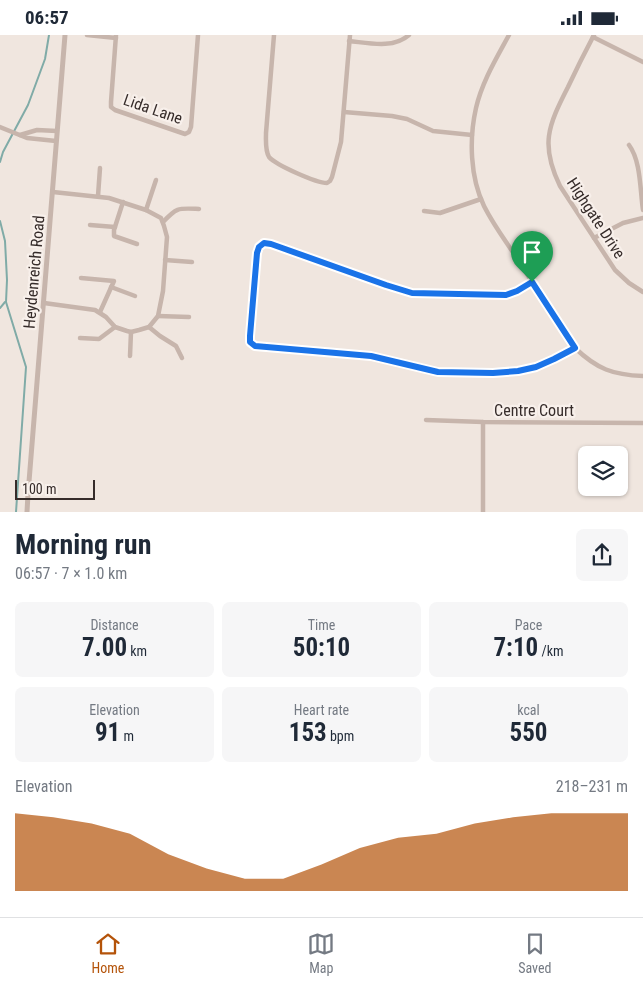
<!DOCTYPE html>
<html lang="en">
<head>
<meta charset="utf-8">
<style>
  body { margin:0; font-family:"Roboto Condensed",sans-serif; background:#f6f6f7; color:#1f2937; height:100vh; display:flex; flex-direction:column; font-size:19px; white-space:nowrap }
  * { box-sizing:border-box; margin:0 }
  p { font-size:16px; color:#747a83 }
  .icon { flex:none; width:28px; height:28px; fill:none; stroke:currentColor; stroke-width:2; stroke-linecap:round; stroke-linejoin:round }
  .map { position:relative; height:477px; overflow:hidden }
  .details { display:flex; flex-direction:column; background:#fff; flex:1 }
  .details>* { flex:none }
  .fabs { position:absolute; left:578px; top:411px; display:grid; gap:10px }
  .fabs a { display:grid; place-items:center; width:50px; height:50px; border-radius:8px; background:#fff; box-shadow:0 1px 4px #0004; font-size:25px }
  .scale { position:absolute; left:15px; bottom:12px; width:80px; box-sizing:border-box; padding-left:5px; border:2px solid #362c2a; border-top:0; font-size:14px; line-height:18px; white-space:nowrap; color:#362c2a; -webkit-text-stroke:4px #f8f0eb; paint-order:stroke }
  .pin { position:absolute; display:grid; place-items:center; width:42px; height:42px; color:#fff; margin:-51px -21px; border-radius:50% 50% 50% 0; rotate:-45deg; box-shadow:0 0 5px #0007 }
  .pin .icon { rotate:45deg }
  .round { display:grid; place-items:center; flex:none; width:52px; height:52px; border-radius:8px; background:#f6f6f7 }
  .summary { display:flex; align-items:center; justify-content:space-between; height:85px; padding:0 15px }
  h1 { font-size:28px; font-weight:700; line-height:38px }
  .metrics { display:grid; grid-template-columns:repeat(3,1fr); gap:8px; height:85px; padding:5px 15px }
  .metrics div { display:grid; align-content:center; border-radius:8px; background:#f6f6f7; text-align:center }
  .metrics b { font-size:25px; font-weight:700 }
  .metrics small { font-size:14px; font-weight:400 }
  .metrics p { font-size:14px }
  .chart { height:140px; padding:10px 15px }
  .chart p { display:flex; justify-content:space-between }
  .chart svg { width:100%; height:90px; margin-top:5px; fill:#b45309; opacity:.7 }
  .status { display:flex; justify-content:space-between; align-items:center; height:35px; padding:0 25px; background:#fff; direction:ltr }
  .status svg { height:14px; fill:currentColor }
  .tab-bar { display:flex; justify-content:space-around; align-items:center; height:70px; border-top:1px solid #e0e1e3; background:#fff; font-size:14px; color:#747a83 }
  .tab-bar a { display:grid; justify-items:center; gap:2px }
  .tab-bar .current { color:#b45309 }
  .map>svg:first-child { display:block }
</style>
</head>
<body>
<div class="status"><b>06:57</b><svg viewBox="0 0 49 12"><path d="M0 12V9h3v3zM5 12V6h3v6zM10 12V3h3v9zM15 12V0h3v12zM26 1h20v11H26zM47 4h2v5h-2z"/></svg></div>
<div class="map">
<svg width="643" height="477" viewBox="0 0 643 477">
  <rect width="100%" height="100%" fill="#f0e6df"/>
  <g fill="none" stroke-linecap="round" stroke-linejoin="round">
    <g stroke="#80aba7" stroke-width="2">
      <polyline points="0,127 3,117 28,70 45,24 49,0"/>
      <polyline points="0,186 5,206 7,245 6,267 26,332 16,477"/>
      <polyline points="0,273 5,267"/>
    </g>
    <g stroke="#c7b5ac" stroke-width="4.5">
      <polyline points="87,0 116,3"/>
      <polyline points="116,0 111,67 111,72 115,75 185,99 189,97 191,92 198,0"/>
      <path d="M274,0l-8,98c0,8 -1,17 3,24 7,8 47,26 58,26l3,-2 2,-4 9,-35 9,-107"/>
      <path d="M509,0c-13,24 -27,47 -33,73 -7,31 -6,69 8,98 10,20 23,37 35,55 18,29 37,58 56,87 22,21 38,27 68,28"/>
      <path d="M594,0c-9,17 -18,35 -26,52 -20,39 -28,58 -8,99l55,84 14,13 14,9"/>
      <polyline points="593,2 643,27"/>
      <path d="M349,6c20,2 44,8 60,-6"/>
      <polyline points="344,77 392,81 407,84 433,96 472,100"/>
      <polyline points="0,92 27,103 56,106"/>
      <polyline points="20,100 37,95 57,96"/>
      <path d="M629,110c12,16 11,45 14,65"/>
      <polyline points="53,157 109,163 146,175 161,183 164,191 167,202 163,256 158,281 149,292"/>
      <polyline points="98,161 100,133"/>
      <polyline points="123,167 114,195 114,201 137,209"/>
      <polyline points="146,175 156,145"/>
      <polyline points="424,176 440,178 481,164"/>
      <path d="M163,187c14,-15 15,-14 36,-13"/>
      <polyline points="90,190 115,192"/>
      <polyline points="594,203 623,188 643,183"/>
      <polyline points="165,225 192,227"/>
      <polyline points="81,243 114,246 100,277"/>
      <path d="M532,247l-15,9 -11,4 -94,-2 -26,-7 -115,-42c-6,-2 -10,0 -14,5l-7,87v6l5,4 3,1 106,8 75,17 54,1 31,-3 12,-3 18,-8 21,-11"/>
      <polyline points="111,252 135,261"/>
      <polyline points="44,268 95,275 106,282 115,292 127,296 131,297 139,295 149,292 160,301 176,311 182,323"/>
      <polyline points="158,281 189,282"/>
      <polyline points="80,303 99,304 115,292"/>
      <polyline points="130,321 131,297"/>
      <polyline points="426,385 483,387 643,388"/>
      <polyline points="483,477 483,387"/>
    </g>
    <polyline stroke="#c7b5ac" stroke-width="5" points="27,477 28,459 65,0"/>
  </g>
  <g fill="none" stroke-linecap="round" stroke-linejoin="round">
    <g stroke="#fff" stroke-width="10">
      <polygon id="route" points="264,208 271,209 386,250 412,258 506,260 517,256 532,247 575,313 554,324 536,332 518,336 493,338 438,337 371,321 255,311 250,307 250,301 257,218 259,212"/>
    </g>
    <use href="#route" stroke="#1a73e8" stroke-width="6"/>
  </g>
  <g text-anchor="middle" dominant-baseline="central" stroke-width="4.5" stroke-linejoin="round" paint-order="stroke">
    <g font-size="16" fill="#362c2a" stroke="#f8f0eb">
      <text transform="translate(153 74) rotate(19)">Lida Lane</text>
      <text transform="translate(596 183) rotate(57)">Highgate Drive</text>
      <text transform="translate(34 237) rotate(-85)">Heydenreich Road</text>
      <text x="534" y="375">Centre Court</text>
    </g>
  </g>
</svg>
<div class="fabs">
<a><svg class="icon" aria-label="layers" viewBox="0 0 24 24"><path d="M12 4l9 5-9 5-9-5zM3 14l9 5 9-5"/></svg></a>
</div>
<div class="scale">100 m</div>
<div class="pin" style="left:532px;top:247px;background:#1e9e55"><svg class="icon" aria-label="arrive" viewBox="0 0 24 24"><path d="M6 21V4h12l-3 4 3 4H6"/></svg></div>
</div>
<section class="details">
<div class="summary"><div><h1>Morning run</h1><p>06:57 · 7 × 1.0 km</p></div><a class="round"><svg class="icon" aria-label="share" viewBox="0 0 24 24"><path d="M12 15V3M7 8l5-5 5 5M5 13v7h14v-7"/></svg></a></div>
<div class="metrics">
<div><p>Distance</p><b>7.00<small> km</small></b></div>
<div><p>Time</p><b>50:10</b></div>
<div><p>Pace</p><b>7:10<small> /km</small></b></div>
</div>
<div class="metrics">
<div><p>Elevation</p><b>91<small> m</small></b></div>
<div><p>Heart rate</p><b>153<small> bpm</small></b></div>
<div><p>kcal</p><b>550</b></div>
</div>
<div class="chart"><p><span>Elevation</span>218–231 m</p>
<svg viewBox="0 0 160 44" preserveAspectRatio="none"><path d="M0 44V6L10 8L20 11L30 16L40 26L50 33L60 38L70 38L80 31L90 23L100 18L110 16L120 11L130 8L140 6L150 6L160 6V44z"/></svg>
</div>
</section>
<nav class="tab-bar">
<a class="current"><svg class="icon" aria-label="home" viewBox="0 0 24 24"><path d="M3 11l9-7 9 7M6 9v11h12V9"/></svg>Home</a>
<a><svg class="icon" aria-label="map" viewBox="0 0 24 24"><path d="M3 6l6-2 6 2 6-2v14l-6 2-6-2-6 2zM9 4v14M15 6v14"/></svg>Map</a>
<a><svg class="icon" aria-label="saved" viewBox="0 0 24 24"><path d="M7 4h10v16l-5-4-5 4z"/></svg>Saved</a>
</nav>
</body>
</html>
